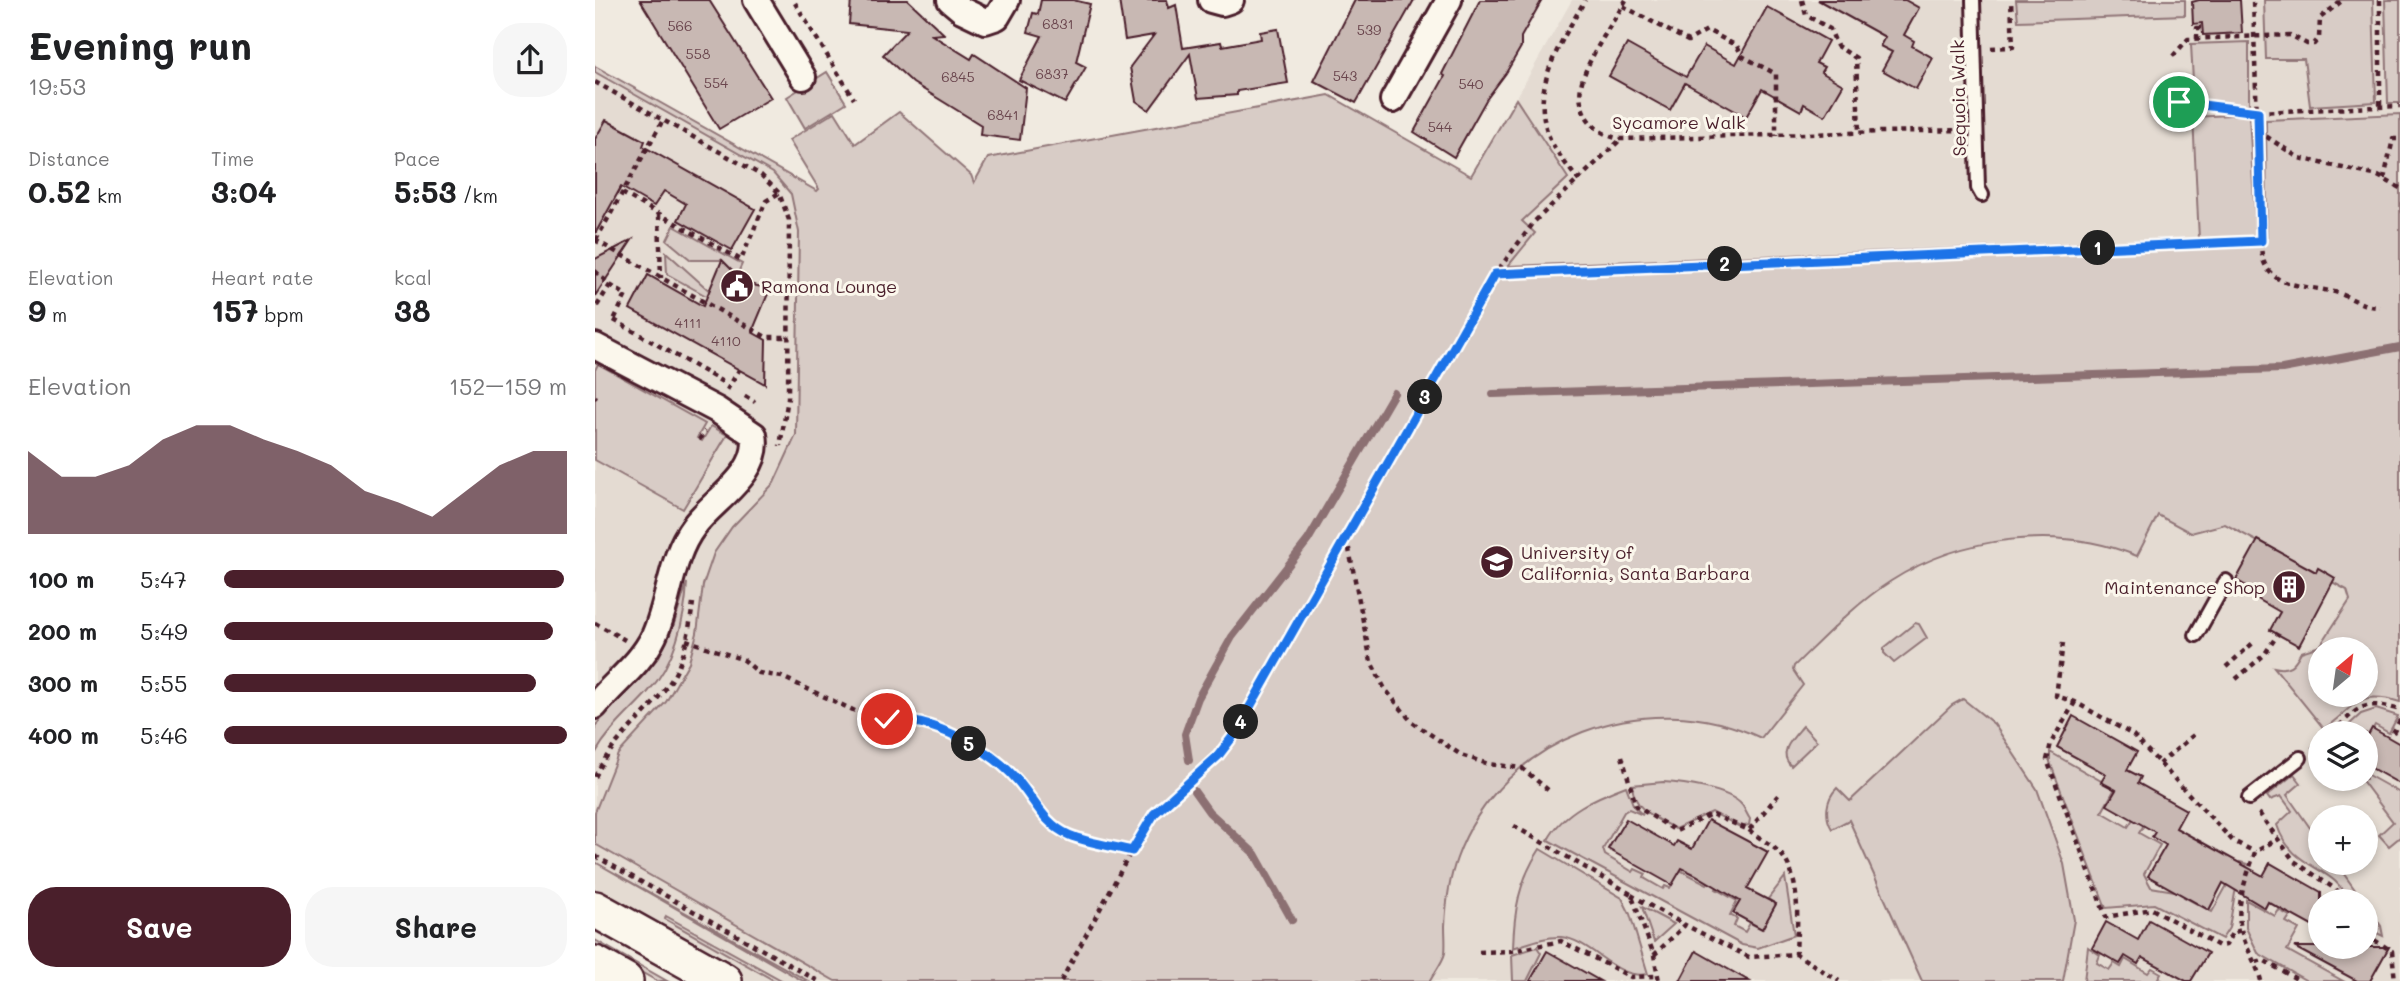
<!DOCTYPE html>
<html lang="en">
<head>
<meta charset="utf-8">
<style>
  body { margin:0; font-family:Mali,sans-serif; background:#f6f6f6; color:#202124; height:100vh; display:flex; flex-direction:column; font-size:26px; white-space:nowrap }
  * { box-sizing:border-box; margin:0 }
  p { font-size:23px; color:#757577 }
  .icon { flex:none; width:38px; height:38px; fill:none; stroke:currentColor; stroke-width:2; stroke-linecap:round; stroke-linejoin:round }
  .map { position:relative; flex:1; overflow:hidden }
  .drawer { display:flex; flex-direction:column; background:#fff; width:595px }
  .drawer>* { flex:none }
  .needle { width:46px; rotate:29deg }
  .buttons { position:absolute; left:1713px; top:637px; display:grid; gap:14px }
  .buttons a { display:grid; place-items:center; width:70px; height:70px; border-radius:50%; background:#fff; box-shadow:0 4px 10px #0003; font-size:35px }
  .pin { position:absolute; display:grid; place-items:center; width:60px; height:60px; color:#fff; margin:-30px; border:4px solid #fff; border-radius:50%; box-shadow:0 2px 7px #0007 }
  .km { position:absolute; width:35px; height:35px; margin:-18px; border-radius:50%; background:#222; color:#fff; font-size:19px; line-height:35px; text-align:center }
  .round { display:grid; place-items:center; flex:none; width:74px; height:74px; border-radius:28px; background:#f6f6f6 }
  .head { display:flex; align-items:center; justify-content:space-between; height:119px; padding:0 28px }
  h1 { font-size:38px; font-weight:700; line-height:52px }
  .metrics { display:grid; grid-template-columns:repeat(3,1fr); gap:10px; height:119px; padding:7px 28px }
  .metrics div { display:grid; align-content:center }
  .metrics b { font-size:30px; font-weight:700 }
  .metrics small { font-size:19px; font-weight:400 }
  .metrics p { font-size:19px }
  .chart { height:196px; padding:14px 28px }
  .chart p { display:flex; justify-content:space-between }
  .chart svg { width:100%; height:126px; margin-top:7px; fill:#4a1f2b; opacity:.7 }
  .button { display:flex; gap:14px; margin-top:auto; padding:14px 28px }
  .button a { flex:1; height:80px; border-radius:28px; background:#4a1f2b; color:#fff; font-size:28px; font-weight:700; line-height:80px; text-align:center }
  .button a+a { background:#f6f6f6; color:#202124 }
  ul { padding:0 28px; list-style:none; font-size:23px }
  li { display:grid; grid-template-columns:112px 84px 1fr; align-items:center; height:52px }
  li i { height:18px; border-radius:9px; background:#4a1f2b }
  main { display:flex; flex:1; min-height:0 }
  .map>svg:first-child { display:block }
</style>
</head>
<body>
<main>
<section class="drawer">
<div class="head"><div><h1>Evening run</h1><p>19:53</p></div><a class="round"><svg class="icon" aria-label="share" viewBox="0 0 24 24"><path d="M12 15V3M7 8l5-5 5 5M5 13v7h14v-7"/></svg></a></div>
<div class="metrics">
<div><p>Distance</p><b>0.52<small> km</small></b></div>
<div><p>Time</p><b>3:04</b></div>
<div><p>Pace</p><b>5:53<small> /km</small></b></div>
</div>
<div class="metrics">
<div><p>Elevation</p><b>9<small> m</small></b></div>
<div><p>Heart rate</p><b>157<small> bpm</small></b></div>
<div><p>kcal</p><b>38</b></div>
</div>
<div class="chart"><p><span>Elevation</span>152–159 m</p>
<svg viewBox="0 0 160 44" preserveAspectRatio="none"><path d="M0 44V15L10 24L20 24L30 20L40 11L50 6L60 6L70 11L80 15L90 20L100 29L110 33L120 38L130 29L140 20L150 15L160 15V44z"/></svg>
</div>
<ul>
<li><b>100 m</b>5:47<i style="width:99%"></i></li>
<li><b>200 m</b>5:49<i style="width:96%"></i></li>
<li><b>300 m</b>5:55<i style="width:91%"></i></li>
<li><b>400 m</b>5:46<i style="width:100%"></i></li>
</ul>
<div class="button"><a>Save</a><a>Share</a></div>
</section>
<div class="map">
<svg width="1805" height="981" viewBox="0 0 1805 981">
  <rect width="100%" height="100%" fill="#f0eae0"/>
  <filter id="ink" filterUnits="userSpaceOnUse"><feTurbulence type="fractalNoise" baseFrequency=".0143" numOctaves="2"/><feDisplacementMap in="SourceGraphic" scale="14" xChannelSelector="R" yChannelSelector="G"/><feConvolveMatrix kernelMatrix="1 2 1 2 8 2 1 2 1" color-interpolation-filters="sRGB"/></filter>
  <g filter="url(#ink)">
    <path fill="#e4dbd2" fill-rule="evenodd" d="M977,0h828v981h-1694l-111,-48v-863l294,161 583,-55zM1726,649h45v46h-45zM1726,733h45v46h-45zM1726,817h45v46h-45zM1726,901h45v46h-45z"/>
    <g fill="#d8ccc6" stroke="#917678" stroke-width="2" fill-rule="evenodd">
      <polygon points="1421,0 1590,0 1590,15 1423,21"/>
      <polygon points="1669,0 1778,0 1781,102 1715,106 1709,59 1671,59"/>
      <polygon points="1790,0 1805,0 1805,103 1793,103"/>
      <polygon points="1654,42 1654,104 1651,106 1599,100 1596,44"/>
      <path d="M0,66l222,125 2,-2 -30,-49 46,-28 20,32 44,-32 72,63 3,8 14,-25 341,-63 142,81 45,-77 52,79 -46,43 13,12 -27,33 691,-27 -6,-122 56,-3 7,123h11l-1,-117 134,-6v588c-43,-13 -44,4 -76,27l-50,-62c15,4 20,-2 27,-15l19,-6 30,-46 -3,-10 -122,-66 -34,9 -33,-18 -21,41c-78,-32 -176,-20 -246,25 -36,23 -66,55 -97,85l-1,4 10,15 -42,53c-114,-54 -260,-2 -304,120 -8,22 -11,46 -12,68 0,8 1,19 0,27 -2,9 -11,20 -15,28h-595l-240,-137v-32l23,-58 48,-52 23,-40 8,-29 6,-48 11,-32 18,-26 42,-44 22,-48 3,-203 -8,-38 -18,-21 -178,-101zM1726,649h45v46h-45z"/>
      <polygon points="232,72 251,103 210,128 192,97"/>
      <polygon points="79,226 147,264 142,275 127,260 96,260 72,240"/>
      <polygon points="71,252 127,302 124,303 72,274"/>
      <polygon points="3,364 110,424 102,438 107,441 116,426 132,435 88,509 0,460 0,370"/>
      <path d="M92,583c-2,38 -13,81 -39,109 -19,21 -39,37 -53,62v-28l64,-69 14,-30z"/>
      <polygon points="1320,623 1324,624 1332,638 1299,663 1289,653 1289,648"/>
      <path d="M1368,699l31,25 43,65 27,75 10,56 -11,61h-141l-73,-161 -17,9c-8,-13 -6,-30 5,-41l13,13 102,-96z"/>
      <polygon points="1781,709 1803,716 1794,733 1780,725 1771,741 1771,733 1745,733 1766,714"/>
      <path d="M1208,726l14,15 -26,25c-14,-14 2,-28 12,-40z"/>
      <polygon points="1455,752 1515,786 1522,785 1507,812 1533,827 1538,819 1549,825 1544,833 1565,845 1549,874 1556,887 1579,891 1584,883 1593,888 1589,897 1617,912 1645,862 1652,864 1640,893 1634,928 1627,939 1559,904 1511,908 1455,762"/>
      <path d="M1699,774l7,9 -14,12 33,47 1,21h15l27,38h-16c-9,-36 -55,-29 -70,-76l15,-14 -11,-15 -11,4 -3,-4z"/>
      <polygon points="1771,774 1805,793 1805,837 1794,846 1784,835 1798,822 1766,779 1771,779"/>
      <path d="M1068,782c19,1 66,7 79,23 3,4 5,10 8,14l-1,6 -9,2 -28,-15 -37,17c-19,-11 -41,-18 -43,-44z"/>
      <path d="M1031,786l8,21 9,8 -14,-6 -5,3 -21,37 2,6 28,17 2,-3 11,5 -2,4 19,11 2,-3 5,2 10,-18 27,14 5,-8 8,5 -4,8 21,12 -7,14 7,4 -3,7 11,6 5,-9 12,6 14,-25 -8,-5 17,-22 9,58 -36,13 -16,-3 -194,-105c15,-29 49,-43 78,-54z"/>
      <path d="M945,849l82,49 8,16 18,60c-32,7 -56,-34 -87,-37 -16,-1 -34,7 -48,11 1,-37 6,-68 27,-99z"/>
      <polygon points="0,862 213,981 208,981"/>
      <polygon points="1651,900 1680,916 1684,910 1695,916 1691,922 1704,929 1692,950 1748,981 1712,981 1663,953 1651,928"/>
      <polygon points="1771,905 1786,926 1788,936 1771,928"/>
      <polygon points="1047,907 1079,924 1059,942"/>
      <polygon points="71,916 188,981 180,981 70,919"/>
      <polygon points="0,940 72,981 62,981 0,946"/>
      <polygon points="942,947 946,953 932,981 918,981 917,955"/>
      <polygon points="1493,947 1505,955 1502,963 1514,970 1519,963 1526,967 1530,959 1553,973 1557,968 1566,973 1563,978 1568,981 1489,981"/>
    </g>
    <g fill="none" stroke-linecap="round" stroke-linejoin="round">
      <g stroke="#8c6f72" stroke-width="8">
        <polyline points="898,394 1687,369 1805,347"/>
        <polyline points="594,760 590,734 603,698 637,637 713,540 799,393"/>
        <polyline points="599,791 614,812 660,854 697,920"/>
      </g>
    </g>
    <g fill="#c8b8b3" stroke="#4a1f2b" stroke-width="2">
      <polygon points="45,0 114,0 176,98 124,129"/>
      <polygon points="256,0 313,0 349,34 337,35 376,59 379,54 431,88 425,140 385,135 386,125 318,83 288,55 312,30 254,24"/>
      <polygon points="446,0 478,0 495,4 481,62 491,67 470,103 424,80 447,36 433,32 438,13 443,14"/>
      <polygon points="524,0 572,0 574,8 581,5 588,48 626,42 627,46 666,39 665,32 683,29 693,83 642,91 642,95 603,98 595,54 554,110 541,101 535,67 559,35 530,40"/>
      <polygon points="760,0 819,0 761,103 719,81"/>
      <polygon points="885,0 947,0 926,37 926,47 911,73 891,100 859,157 819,132 850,76 847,74"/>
      <polygon points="1223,0 1310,0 1324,8 1309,35 1319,41 1317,46 1338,58 1321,89 1287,70 1297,52 1285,46 1290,37"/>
      <polygon points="1604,0 1645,0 1647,33 1608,35 1607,23 1598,24 1597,2"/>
      <polygon points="1172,7 1233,41 1221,63 1229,67 1226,72 1248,85 1230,116 1209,104 1206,111 1167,89 1151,117 1090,83 1075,110 1014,76 1032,44 1091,77 1109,46 1141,64"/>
      <polygon points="11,120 50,141 48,146 160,209 137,250 83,220 91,204 69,191 59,206 26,187 0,234 0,139"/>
      <polygon points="37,240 0,296 0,259"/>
      <polygon points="127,260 150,283 175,289 157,332 171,340 170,384 35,309 53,275 108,306"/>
      <polygon points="1663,540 1721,572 1723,568 1740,578 1704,646 1675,630 1685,612 1661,598 1663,593 1641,580"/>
      <polygon points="1478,716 1542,752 1532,770 1546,777 1543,783 1591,810 1581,828 1668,876 1675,863 1726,892 1726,931 1673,902 1670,908 1628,883 1614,910 1553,876 1571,845 1557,837 1560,832 1512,805 1521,790 1506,782 1511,774 1462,747"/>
      <polygon points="1777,728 1805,744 1805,784 1771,765 1771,739"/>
      <polygon points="1031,819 1079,846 1082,841 1097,849 1113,820 1173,852 1152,889 1181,904 1167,929 1138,913 1145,901 1101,875 1087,868 1077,885 1013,849"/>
      <polygon points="1554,920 1613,953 1596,981 1591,981 1547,957 1543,964 1530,956 1525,964 1497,948 1511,922 1543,940"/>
      <polygon points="1699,947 1794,947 1775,981 1762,981"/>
      <polygon points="952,951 1005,981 935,981"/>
      <polygon points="1101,951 1154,981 1085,981"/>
    </g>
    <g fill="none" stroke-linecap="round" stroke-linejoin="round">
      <g stroke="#4a1f2b" stroke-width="18">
        <g id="service">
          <polyline points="1378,0 1383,188 1387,195"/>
          <polyline points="1601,635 1631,581"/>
          <polyline points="1654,798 1705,758"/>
        </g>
      </g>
      <g stroke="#4a1f2b" stroke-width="30">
        <g id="minor">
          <polyline points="161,0 208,77"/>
          <polyline points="355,0 367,10 390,21 402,17 412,0"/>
          <polyline points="616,0 627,3 636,0"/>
          <polyline points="798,100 854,0"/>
          <path d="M0,346l122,64 37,25c8,38 -41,65 -60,91 -24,31 -24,75 -40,110 -14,29 -40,46 -59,70"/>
        </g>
      </g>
      <g stroke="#4a1f2b" stroke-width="40">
        <g id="secondary">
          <polyline points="0,909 129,981"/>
          <polyline points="0,964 30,981"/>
        </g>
      </g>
      <g stroke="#4a1f2b" stroke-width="4.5" stroke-dasharray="5 5" stroke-linecap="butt">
        <path d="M1031,0c-14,24 -34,52 -43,78 -10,31 9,56 38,61l338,-9"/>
        <polyline points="1207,0 1211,15 1235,29 1242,46 1261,58 1264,132"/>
        <polyline points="1785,0 1785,107"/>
        <polyline points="200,3 259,99"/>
        <polyline points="1028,6 1093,41 1112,30 1142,46 1147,56 1181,74 1181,136"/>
        <polyline points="1602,39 1602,28 1607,28"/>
        <polyline points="1396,48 1418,47 1416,0"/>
        <polyline points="1578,56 1593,39 1695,35 1712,44 1719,44 1724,38 1725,18 1748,0"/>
        <polyline points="0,82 166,175 184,193 194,220 193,398 185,446"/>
        <polyline points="1584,102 1663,112 1805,106"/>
        <polyline points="1663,131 1704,158 1783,176 1805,188"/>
        <polyline points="1789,179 1798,139 1805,139"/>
        <path d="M984,181c-9,-12 -21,-26 -28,-40 -24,-52 9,-96 34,-141"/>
        <polyline points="27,193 146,260 171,201 184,193"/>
        <polyline points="64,215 66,278"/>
        <polyline points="0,240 171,337 193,337"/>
        <polyline points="1,240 68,120"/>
        <path d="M1666,241c-1,51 42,42 77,52 15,5 25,14 42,14"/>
        <polyline points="0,271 15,285 0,309"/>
        <polyline points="900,274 1666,241 1658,0"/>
        <polyline points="15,285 31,295 18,322"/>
        <polyline points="19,320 131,384"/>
        <polyline points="132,390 144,370"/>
        <polyline points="150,396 160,402"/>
        <polyline points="0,397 2,398"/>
        <polyline points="104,440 110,431"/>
        <polyline points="748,541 753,544 776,662 790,689 817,722 866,755 893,764 927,768 953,790"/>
        <polyline points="0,623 30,640"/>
        <polyline points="91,640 149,660 164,673 187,677 273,717 334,723 371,742 405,766 423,781 443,811 474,835 537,851"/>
        <polyline points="1468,643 1461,696 1480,702 1538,735 1638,841 1660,852"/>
        <polyline points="1631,667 1658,643"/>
        <polyline points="1641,679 1669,655 1683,634"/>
        <polyline points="1480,702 1456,743 1452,760 1511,917 1557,909 1624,946 1631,945 1637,933 1646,930"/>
        <path d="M1737,733c27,-26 30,-34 68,-23"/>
        <polyline points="1798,733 1805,720"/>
        <polyline points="1717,749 1726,743"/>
        <polyline points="1027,756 1041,806 1081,831 1116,814 1154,830 1184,794"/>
        <polyline points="1564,764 1601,733"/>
        <path d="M0,777c20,-42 48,-57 73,-92 17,-23 21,-55 25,-82"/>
        <polyline points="1664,813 1699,861 1743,891 1749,901"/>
        <polyline points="919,826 1036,894 1059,955 1064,981"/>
        <path d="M1154,830c10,8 23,15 31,23 22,24 17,71 16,101"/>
        <polyline points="0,856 223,981"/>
        <polyline points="1036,895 1090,925"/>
        <polyline points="1771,935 1797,951 1800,981"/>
        <polyline points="884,952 917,951 966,941 1036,977 1062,976"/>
        <polyline points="1059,955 1090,925 1154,957 1201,954 1244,981"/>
        <polyline points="1661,962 1668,960 1705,981"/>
        <path d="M466,981l84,-155c25,-34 62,-57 89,-91l261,-461 40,-53 86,-82"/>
        <path d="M1666,981c-4,-18 -17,-35 -20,-52 -6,-26 6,-52 14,-77l21,-12"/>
      </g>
      <use href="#service" stroke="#fbf7ec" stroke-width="12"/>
      <use href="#minor" stroke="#fbf7ec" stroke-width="24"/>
      <use href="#secondary" stroke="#fbf7ec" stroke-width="35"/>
    </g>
  </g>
  <g fill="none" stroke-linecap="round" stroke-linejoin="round" filter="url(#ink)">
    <g stroke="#fff" stroke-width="14">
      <path id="route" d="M292,719c45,0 101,27 131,62 17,20 26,43 51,54 19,8 43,11 63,16l22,-37 64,-58 16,-21 261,-461 766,-33 -3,-129 -79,-10"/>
    </g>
    <use href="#route" stroke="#1a73e8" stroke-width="9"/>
  </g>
  <defs>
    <g id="civic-disc" transform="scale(1.75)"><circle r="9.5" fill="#4a1f2b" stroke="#fbf7ec"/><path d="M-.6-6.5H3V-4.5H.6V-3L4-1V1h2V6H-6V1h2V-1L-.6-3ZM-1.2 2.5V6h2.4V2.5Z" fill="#fff"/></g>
    <g id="university-disc" transform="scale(1.75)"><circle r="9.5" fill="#4a1f2b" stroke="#fbf7ec"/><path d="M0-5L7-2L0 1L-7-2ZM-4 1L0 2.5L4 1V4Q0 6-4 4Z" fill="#fff"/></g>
    <g id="building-disc" transform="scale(1.75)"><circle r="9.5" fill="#4a1f2b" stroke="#fbf7ec"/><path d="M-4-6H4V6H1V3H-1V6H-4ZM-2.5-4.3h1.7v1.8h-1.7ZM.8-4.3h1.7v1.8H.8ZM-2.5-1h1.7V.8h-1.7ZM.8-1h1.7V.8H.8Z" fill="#fff"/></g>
  </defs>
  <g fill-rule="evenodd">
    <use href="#civic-disc" x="142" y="286"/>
    <use href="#university-disc" x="902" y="562"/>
    <use href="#building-disc" x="1694" y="587"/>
  </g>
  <g text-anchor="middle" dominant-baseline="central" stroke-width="6" stroke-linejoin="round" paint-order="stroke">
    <g font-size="14" fill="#6a454d">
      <text x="463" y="23">6831</text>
      <text x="85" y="25">566</text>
      <text x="774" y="29">539</text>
      <text x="103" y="53">558</text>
      <text x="457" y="73">6837</text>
      <text x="750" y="75">543</text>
      <text x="363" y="76">6845</text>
      <text x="121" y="82">554</text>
      <text x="876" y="83">540</text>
      <text x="408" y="114">6841</text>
      <text x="845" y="126">544</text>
      <text x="93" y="322">4111</text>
      <text x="131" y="340">4110</text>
    </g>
    <g font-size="18" fill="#4a1f2b" stroke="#fbf7ec">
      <text transform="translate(1363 98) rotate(-91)">Sequoia Walk</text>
      <text x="1084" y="122">Sycamore Walk</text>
    </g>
    <g font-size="18" fill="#4a1f2b" stroke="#fbf7ec" text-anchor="start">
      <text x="166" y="286">Ramona Lounge</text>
      <text x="926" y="552">University of<tspan x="926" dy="21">California, Santa Barbara</tspan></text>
      <text x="1670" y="587" text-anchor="end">Maintenance Shop</text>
    </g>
  </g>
</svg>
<div class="buttons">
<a><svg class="needle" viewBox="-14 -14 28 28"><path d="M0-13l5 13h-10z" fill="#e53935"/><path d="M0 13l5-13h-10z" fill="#757577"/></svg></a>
<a><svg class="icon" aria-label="layers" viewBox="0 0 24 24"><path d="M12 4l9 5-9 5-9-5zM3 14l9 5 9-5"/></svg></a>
<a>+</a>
<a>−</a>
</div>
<div class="pin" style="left:1584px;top:102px;background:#1e9e55"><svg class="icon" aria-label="arrive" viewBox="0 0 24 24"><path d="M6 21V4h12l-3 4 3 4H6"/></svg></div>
<div class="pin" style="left:292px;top:719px;background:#d93025"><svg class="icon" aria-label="check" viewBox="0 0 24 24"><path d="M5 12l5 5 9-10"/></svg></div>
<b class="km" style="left:1503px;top:248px">1</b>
<b class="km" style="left:1130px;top:264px">2</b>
<b class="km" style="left:830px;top:397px">3</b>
<b class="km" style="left:646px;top:722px">4</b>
<b class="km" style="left:374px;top:744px">5</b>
</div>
</main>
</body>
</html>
